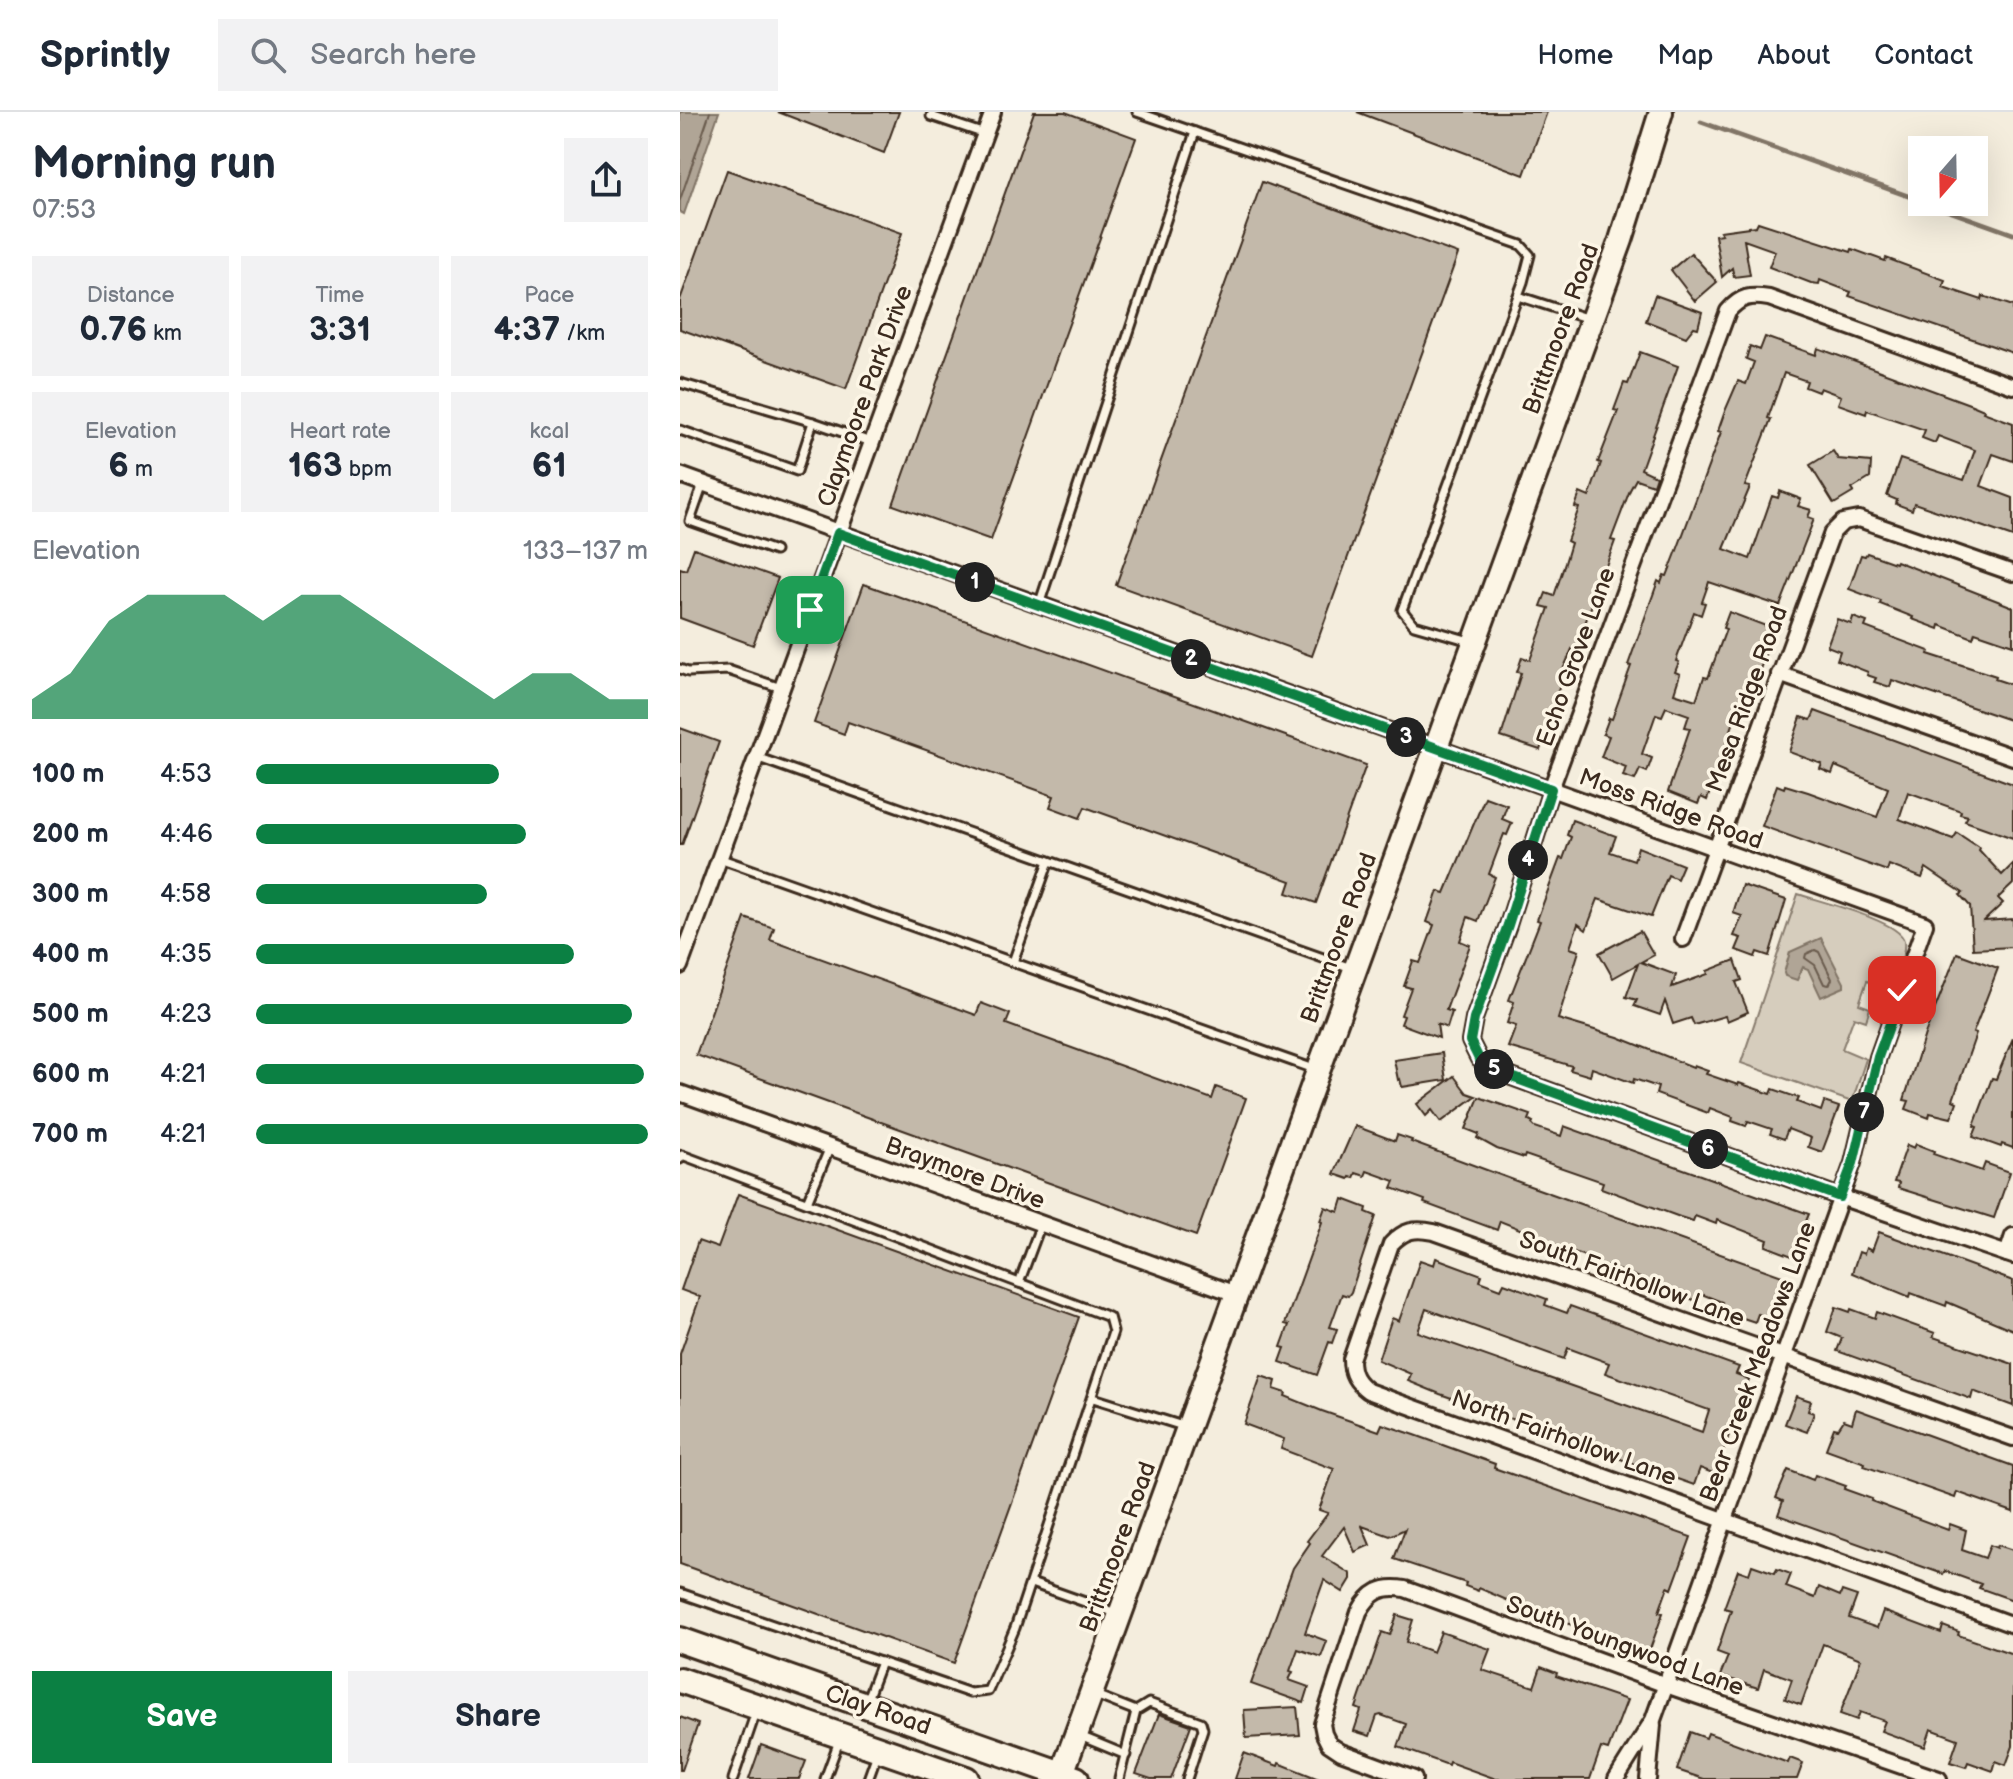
<!DOCTYPE html>
<html lang="en">
<head>
<meta charset="utf-8">
<style>
  body { margin:0; font-family:"Balsamiq Sans",sans-serif; background:#f2f2f3; color:#1f2937; height:100vh; display:flex; flex-direction:column; font-size:30px; white-space:nowrap }
  * { box-sizing:border-box; margin:0 }
  p { font-size:26px; color:#747a83 }
  .icon { flex:none; width:44px; height:44px; fill:none; stroke:currentColor; stroke-width:2; stroke-linecap:round; stroke-linejoin:round }
  .map { position:relative; flex:1; overflow:hidden }
  .sheet { display:flex; flex-direction:column; background:#fff; width:680px }
  .sheet>* { flex:none }
  .needle { width:52px; rotate:200deg }
  .controls { position:absolute; left:1228px; top:24px; display:grid; gap:16px }
  .controls a { display:grid; place-items:center; width:80px; height:80px; border-radius:0px; background:#fff; box-shadow:0 8px 32px #0002; font-size:40px }
  .pin { position:absolute; display:grid; place-items:center; width:68px; height:68px; color:#fff; margin:-34px; border-radius:16px; box-shadow:0 4px 12px #0006 }
  .km { position:absolute; width:40px; height:40px; margin:-20px; border-radius:50%; background:#222; color:#fff; font-size:22px; line-height:40px; text-align:center }
  .round { display:grid; place-items:center; flex:none; width:84px; height:84px; border-radius:0px; background:#f2f2f3 }
  .head { display:flex; align-items:center; justify-content:space-between; height:136px; padding:0 32px }
  h1 { font-size:44px; font-weight:600; line-height:60px }
  .stats { display:grid; grid-template-columns:repeat(3,1fr); gap:12px; height:136px; padding:8px 32px }
  .stats div { display:grid; align-content:center; border-radius:0px; background:#f2f2f3; text-align:center }
  .stats b { font-size:34px; font-weight:600 }
  .stats small { font-size:22px; font-weight:400 }
  .stats p { font-size:22px }
  .chart { height:224px; padding:16px 32px }
  .chart p { display:flex; justify-content:space-between }
  .chart svg { width:100%; height:144px; margin-top:8px; fill:#0b8043; opacity:.7 }
  .cta { display:flex; gap:16px; margin-top:auto; padding:16px 32px }
  .cta a { flex:1; height:92px; border-radius:0px; background:#0b8043; color:#fff; font-size:32px; font-weight:600; line-height:92px; text-align:center }
  .cta a+a { background:#f2f2f3; color:#1f2937 }
  ul { padding:0 32px; list-style:none; font-size:26px }
  li { display:grid; grid-template-columns:128px 96px 1fr; align-items:center; height:60px }
  li i { height:20px; border-radius:10px; background:#0b8043 }
  header { display:flex; align-items:center; gap:48px; box-sizing:border-box; height:112px; padding:0 40px; background:#fff; border-bottom:2px solid #e0e1e3 }
  header strong { font-size:38px }
  nav { display:flex; gap:44px; margin-inline-start:auto; font-size:28px }
  .search { width:560px; height:72px; background:#f2f2f3; display:flex; align-items:center; gap:20px; box-sizing:border-box; padding:0 28px; border-radius:0px; color:#747a83; font-size:30px }
  main { display:flex; flex:1; min-height:0 }
  .map>svg:first-child { display:block }
</style>
</head>
<body>
<header>
<strong>Sprintly</strong>
<div class="search"><svg class="icon" aria-label="search" viewBox="0 0 24 24"><circle cx="10" cy="10" r="6"/><path d="M15 15l6 6"/></svg>Search here</div>
<nav><a>Home</a><a>Map</a><a>About</a><a>Contact</a></nav>
</header>
<main>
<section class="sheet">
<div class="head"><div><h1>Morning run</h1><p>07:53</p></div><a class="round"><svg class="icon" aria-label="share" viewBox="0 0 24 24"><path d="M12 15V3M7 8l5-5 5 5M5 13v7h14v-7"/></svg></a></div>
<div class="stats">
<div><p>Distance</p><b>0.76<small> km</small></b></div>
<div><p>Time</p><b>3:31</b></div>
<div><p>Pace</p><b>4:37<small> /km</small></b></div>
</div>
<div class="stats">
<div><p>Elevation</p><b>6<small> m</small></b></div>
<div><p>Heart rate</p><b>163<small> bpm</small></b></div>
<div><p>kcal</p><b>61</b></div>
</div>
<div class="chart"><p><span>Elevation</span>133–137 m</p>
<svg viewBox="0 0 160 44" preserveAspectRatio="none"><path d="M0 44V38L10 30L20 14L30 6L40 6L50 6L60 14L70 6L80 6L90 14L100 22L110 30L120 38L130 30L140 30L150 38L160 38V44z"/></svg>
</div>
<ul>
<li><b>100 m</b>4:53<i style="width:62%"></i></li>
<li><b>200 m</b>4:46<i style="width:69%"></i></li>
<li><b>300 m</b>4:58<i style="width:59%"></i></li>
<li><b>400 m</b>4:35<i style="width:81%"></i></li>
<li><b>500 m</b>4:23<i style="width:96%"></i></li>
<li><b>600 m</b>4:21<i style="width:99%"></i></li>
<li><b>700 m</b>4:21<i style="width:100%"></i></li>
</ul>
<div class="cta"><a>Save</a><a>Share</a></div>
</section>
<div class="map">
<svg width="1333" height="1667" viewBox="0 0 1333 1667">
  <rect width="100%" height="100%" fill="#f4eddd"/>
  <filter id="ink" filterUnits="userSpaceOnUse"><feTurbulence type="fractalNoise" baseFrequency=".0125" numOctaves="2"/><feDisplacementMap in="SourceGraphic" scale="16" xChannelSelector="R" yChannelSelector="G"/><feConvolveMatrix kernelMatrix="1 2 1 2 8 2 1 2 1" color-interpolation-filters="sRGB"/></filter>
  <g filter="url(#ink)">
    <path fill="#d6cdbd" stroke="#887c6e" stroke-width="2" d="M1118,782c20,7 103,27 106,47 2,15 -8,36 -14,48l-23,-8 -8,23 11,4 -4,13 -12,-4 -12,32 24,10 -14,43 -111,-39z"/>
    <g fill="#b0a596" stroke="#817466" stroke-width="2">
      <polygon points="0,0 39,0 4,102 0,100"/>
      <polygon points="1141,826 1164,871 1164,875 1141,885 1128,857 1123,855 1117,868 1105,864 1104,861 1110,840"/>
    </g>
    <g fill="none" stroke-linecap="round" stroke-linejoin="round">
      <g stroke="#6a5b4e" stroke-width="2">
        <polyline points="0,88 30,0"/>
        <polygon points="1135,838 1139,840 1152,867 1149,873 1144,872 1135,853 1125,846 1126,842"/>
      </g>
      <g stroke="#817466" stroke-width="5">
        <polyline points="1021,10 1242,89"/>
        <polyline points="1244,90 1333,122"/>
      </g>
    </g>
    <g fill="#c3b9aa" stroke="#3b2a1e" stroke-width="2" fill-rule="evenodd">
      <polygon points="98,0 219,0 204,41"/>
      <polygon points="354,0 385,0 456,26 311,428 213,393"/>
      <polygon points="677,0 867,0 844,63"/>
      <polygon points="47,58 222,121 166,277 0,217 0,188"/>
      <polygon points="582,70 778,142 632,544 436,473"/>
      <polygon points="1078,110 1171,140 1172,137 1205,149 1206,146 1265,168 1263,175 1302,188 1303,184 1333,194 1333,241 1169,184 1171,180 1140,168 1139,172 1131,171 1089,155 1095,139 1064,128 1070,163 1054,165 1052,156 1042,165 1035,123 1042,122 1040,119 1076,114"/>
      <polygon points="1011,141 1037,170 1015,189 991,158"/>
      <polygon points="975,183 1022,200 1018,216 1014,215 1006,225 966,209"/>
      <polygon points="1085,225 1136,243 1138,236 1292,293 1304,298 1303,300 1333,311 1333,349 1313,342 1301,374 1333,386 1333,425 1234,391 1232,398 1216,392 1217,388 1207,384 1220,347 1284,368 1295,338 1258,324 1255,331 1242,326 1245,318 1187,298 1186,302 1158,292 1161,284 1140,276 1138,280 1125,275 1127,269 1104,261 1088,306 1091,307 1065,374 1070,375 1044,437 1070,447 1092,384 1098,386 1100,379 1121,387 1118,394 1131,398 1128,405 1134,407 1100,494 1029,470 1022,490 1025,491 1021,503 1014,500 996,549 999,550 995,560 1000,562 994,581 1016,588 1024,565 1028,566 1046,517 1043,516 1049,500 1094,517 1077,566 1074,564 1063,596 1059,595 1043,641 1049,643 1040,670 1034,668 1027,688 1021,685 1018,692 988,680 1010,616 1005,615 1009,603 986,595 982,604 976,602 962,642 972,646 967,660 960,657 955,668 943,664 946,655 921,645 929,624 923,622 929,606 932,607 951,554 948,553 978,469 981,471 984,463 987,464 996,441 1041,320 1038,319 1045,299 1058,269 1066,272 1074,250 1066,247 1070,234 1080,238"/>
      <polygon points="960,240 998,254 961,357 976,364 973,373 956,367 950,378 931,428 935,429 895,539 892,537 882,560 884,561 873,594 876,595 860,638 821,625 841,561 837,560 842,545 850,548 869,496 861,494 866,481 874,484 885,451 891,431 887,429 899,396 895,395 900,381 909,385 921,351 918,350 938,299 934,298 944,271 948,272"/>
      <polygon points="1153,339 1158,347 1191,350 1190,366 1172,377 1174,380 1154,392 1130,353"/>
      <polygon points="14,436 98,466 73,533 0,506 0,456 6,458"/>
      <polygon points="1187,441 1215,451 1216,449 1333,495 1333,533 1295,520 1293,526 1260,513 1259,517 1232,507 1233,505 1200,492 1201,489 1169,477 1181,443 1185,444"/>
      <polygon points="184,472 686,653 636,791 607,781 611,769 405,695 400,706 370,695 374,684 168,610 164,622 134,611"/>
      <polygon points="1173,505 1187,510 1185,515 1249,539 1248,542 1316,564 1315,567 1333,573 1333,609 1212,568 1210,575 1194,570 1196,566 1187,563 1188,560 1157,548 1160,539 1147,534 1157,507 1171,512"/>
      <polygon points="1135,599 1333,672 1333,726 1285,709 1288,704 1280,702 1281,699 1228,680 1219,707 1273,727 1277,721 1300,736 1299,738 1322,763 1333,752 1333,772 1318,786 1323,791 1304,809 1333,807 1333,835 1293,837 1290,794 1280,783 1283,781 1246,756 1242,766 1209,753 1207,759 1082,714 1097,673 1104,676 1105,673 1128,680 1197,705 1208,676 1155,654 1152,662 1140,657 1142,652 1109,640 1121,605 1131,608"/>
      <polygon points="0,616 39,630 2,733 0,733"/>
      <polygon points="805,685 827,693 822,707 832,711 827,723 824,722 809,762 815,765 798,809 788,805 780,829 790,833 766,898 772,900 767,916 757,912 759,926 721,912 724,904 721,903 731,876 724,874 733,849 740,851 754,813 747,810 758,779 765,781"/>
      <polygon points="892,708 936,724 930,740 954,748 958,735 1003,753 997,767 988,763 971,805 918,787 906,818 898,812 890,836 899,839 878,907 938,925 1013,955 1014,953 1028,958 1026,962 1058,973 1059,971 1091,982 1093,977 1119,986 1117,990 1141,999 1144,990 1159,995 1142,1040 1128,1035 1131,1026 1108,1017 1104,1027 1090,1022 1092,1017 1068,1009 1066,1014 1052,1009 1053,1005 1030,996 1028,1001 976,982 978,975 954,967 953,971 912,956 910,964 890,958 892,954 828,935 836,914 827,911 834,890 829,888 860,809 857,808 880,746 883,747 891,725 887,723"/>
      <polygon points="1062,773 1106,788 1089,844 1077,840 1075,845 1056,838 1061,826 1054,824 1062,804 1053,801"/>
      <polygon points="65,806 94,816 90,828 296,903 301,891 330,902 326,912 532,987 536,975 566,986 516,1124 16,943"/>
      <polygon points="960,819 974,843 961,850 996,863 992,875 1028,862 1027,859 1055,848 1062,868 1056,870 1068,900 1047,909 1045,904 1014,913 1011,906 993,912 985,889 980,903 954,894 957,888 946,885 958,852 933,866 919,841"/>
      <polygon points="1277,841 1318,856 1293,921 1296,922 1273,988 1277,990 1271,1006 1250,1001 1249,1006 1226,997 1229,989 1224,988 1245,922"/>
      <polygon points="1333,926 1333,1036 1322,1032 1321,1035 1293,1025 1297,1015 1294,1014 1312,966 1316,967"/>
      <polygon points="762,941 766,968 722,975 720,967 718,968 714,948"/>
      <polygon points="774,964 787,981 796,984 761,1010 752,998 746,1004 737,992"/>
      <polygon points="799,985 851,1003 849,1008 853,1010 852,1012 855,1015 881,1024 884,1014 1129,1102 1112,1144 1086,1134 1088,1128 1037,1108 1036,1112 1015,1104 1013,1109 1000,1105 921,1076 923,1070 845,1043 844,1046 817,1037 797,1026 799,1022 786,1017"/>
      <polygon points="675,1014 715,1029 717,1023 732,1028 731,1030 847,1073 1105,1165 1090,1206 1078,1202 1075,1210 1060,1205 1039,1197 1042,1190 1019,1181 1016,1189 947,1161 908,1149 910,1146 859,1127 858,1131 843,1126 845,1119 820,1109 817,1118 744,1091 745,1088 712,1076 715,1069 687,1059 685,1064 676,1061 674,1066 670,1065 669,1067 654,1062"/>
      <polygon points="1236,1032 1254,1039 1253,1042 1302,1059 1305,1051 1330,1060 1314,1106 1218,1076 1219,1071 1214,1070 1227,1033 1234,1036"/>
      <polygon points="58,1082 399,1205 274,1551 0,1452 0,1242 20,1185 1,1178 18,1129 38,1136"/>
      <polygon points="663,1087 687,1096 686,1100 696,1104 671,1180 668,1184 662,1182 650,1215 657,1217 652,1231 649,1230 637,1263 600,1250 605,1236 601,1235 609,1213 605,1212 642,1110 640,1109 645,1095 659,1100"/>
      <polygon points="1199,1120 1333,1169 1333,1218 1267,1190 1266,1194 1231,1181 1230,1185 1172,1161 1179,1140 1184,1142 1186,1136 1192,1139"/>
      <path d="M756,1146l46,17 -2,6 21,8 3,-6 43,16 -2,6 22,8 3,-7 169,61 -3,7 13,5 -34,95 -15,-6 -6,17 -102,-36 3,-8 -23,-8 -3,7 -15,-5 3,-7 -32,-12 -2,7 -83,-29 -32,-13 3,-7 -33,-14 14,-42 7,3 21,-61 14,5zM746,1197l138,50 4,-11 41,15 -4,10 104,37 -7,22 -284,-100z"/>
      <polygon points="1156,1195 1170,1200 1171,1197 1195,1206 1197,1200 1255,1221 1253,1225 1333,1252 1333,1294 1293,1279 1291,1287 1157,1239 1162,1226 1147,1220"/>
      <polygon points="581,1264 596,1269 594,1277 606,1281 605,1284 642,1299 699,1319 702,1312 735,1323 815,1352 814,1356 1011,1425 992,1477 988,1475 979,1500 983,1501 969,1540 852,1499 799,1476 798,1479 785,1474 786,1471 714,1447 725,1417 710,1424 682,1414 690,1433 675,1440 664,1415 642,1444 671,1462 671,1467 663,1480 644,1468 625,1521 647,1529 641,1545 618,1537 610,1559 613,1560 609,1568 629,1575 624,1591 571,1572 613,1456 630,1431 627,1429 648,1401 639,1398 654,1357 601,1337 604,1327 564,1312"/>
      <polygon points="1116,1284 1131,1289 1128,1299 1134,1301 1127,1320 1105,1312"/>
      <polygon points="1176,1297 1333,1354 1333,1400 1277,1380 1275,1386 1184,1354 1185,1351 1146,1337 1154,1316 1158,1317 1164,1308 1172,1311"/>
      <polygon points="1108,1358 1133,1368 1135,1363 1166,1374 1164,1377 1192,1387 1191,1389 1268,1418 1270,1412 1286,1418 1282,1438 1305,1446 1310,1433 1317,1436 1318,1433 1333,1438 1333,1488 1299,1476 1301,1472 1265,1459 1263,1462 1098,1403 1103,1389 1096,1386"/>
      <polygon points="1072,1453 1095,1461 1097,1457 1111,1462 1106,1475 1135,1486 1139,1475 1160,1484 1162,1479 1177,1484 1169,1506 1197,1516 1203,1499 1261,1521 1263,1514 1279,1520 1278,1523 1333,1542 1333,1634 1326,1653 1316,1649 1313,1659 1288,1650 1286,1655 1270,1650 1278,1627 1251,1617 1245,1635 1201,1619 1205,1609 1180,1600 1177,1608 1160,1602 1181,1547 1143,1532 1121,1593 1105,1587 1112,1567 1084,1557 1078,1576 1040,1564 1048,1544 1037,1540 1051,1498 1044,1496 1058,1458 1069,1462"/>
      <polygon points="717,1503 733,1508 726,1530 753,1540 761,1520 810,1537 802,1558 854,1575 861,1555 877,1561 876,1564 947,1588 928,1638 921,1636 910,1667 816,1667 769,1650 768,1653 718,1635 726,1612 701,1603 697,1604 690,1624 674,1619 681,1598 676,1596 702,1520 710,1523"/>
      <polygon points="617,1595 620,1623 566,1626 564,1598"/>
      <polygon points="479,1602 511,1613 491,1667 471,1667 456,1662"/>
      <polygon points="0,1605 18,1612 2,1658 0,1658"/>
      <polygon points="1010,1620 1026,1626 1028,1621 1108,1651 1110,1646 1123,1651 1117,1667 1024,1667 997,1658"/>
      <polygon points="81,1633 126,1649 119,1667 69,1667"/>
      <polygon points="564,1641 598,1654 599,1651 639,1667 555,1667"/>
    </g>
    <g fill="none" stroke-linecap="round" stroke-linejoin="round">
      <g stroke="#3b2a1e" stroke-width="13">
        <g id="service">
          <polyline points="253,0 251,4 305,22"/>
          <polyline points="457,0 841,133 850,143 843,170 722,498 734,513 790,529"/>
          <polyline points="838,184 909,207"/>
          <polyline points="0,271 133,310"/>
          <polyline points="0,318 117,359 133,310 191,330"/>
          <polyline points="23,372 10,409 95,439"/>
          <polyline points="359,493 515,20"/>
          <polyline points="0,557 8,560 48,558 101,576"/>
          <polyline points="76,645 674,857"/>
          <polyline points="39,746 637,958"/>
          <polyline points="333,850 369,749"/>
          <polyline points="0,1047 2,1043 429,1205 433,1220 335,1516 308,1579 290,1581 0,1481"/>
          <polyline points="127,1090 150,1035"/>
          <polyline points="339,1171 361,1112"/>
          <polyline points="413,1286 506,1315"/>
          <polyline points="351,1471 436,1501"/>
          <polyline points="413,1582 456,1599 469,1591 521,1610 523,1617 507,1667"/>
          <polyline points="187,1587 201,1550"/>
          <polyline points="400,1624 446,1643"/>
          <polyline points="53,1667 77,1597"/>
          <polyline points="145,1667 159,1629"/>
          <polyline points="188,1667 198,1639"/>
          <polyline points="439,1667 456,1599"/>
        </g>
      </g>
      <g stroke="#3b2a1e" stroke-width="20">
        <g id="minor">
          <path d="M1333,274l-244,-88c-19,-3 -28,-2 -41,13l-177,478 -43,136 -34,94 -4,22 9,18 19,13 342,125 173,59"/>
          <polyline points="0,363 1245,812 1198,945 1173,1051 973,1608 936,1667"/>
          <polyline points="1099,562 1333,645"/>
          <polyline points="1003,827 1152,421 1163,410 1179,407 1333,461"/>
          <polyline points="0,854 313,0"/>
          <polyline points="0,981 556,1182"/>
          <polyline points="1327,1142 1333,1124"/>
          <path d="M1333,1326l-579,-206c-19,-4 -30,-2 -43,12l-40,115c0,15 5,23 17,32l645,234"/>
          <path d="M734,1667l-73,-27 -12,-8 -5,-10 -2,-10 37,-112c11,-20 23,-27 46,-23l261,96 273,94"/>
          <polyline points="968,1667 973,1613"/>
        </g>
      </g>
      <g stroke="#3b2a1e" stroke-width="28">
        <polyline id="secondary" points="380,1667 941,128 981,0"/>
      </g>
      <g stroke="#3b2a1e" stroke-width="30">
        <g id="primary">
          <polyline points="0,1528 396,1667"/>
          <polyline points="0,1568 286,1667"/>
        </g>
      </g>
      <use href="#service" stroke="#fcf5e5" stroke-width="7"/>
      <use href="#minor" stroke="#fcf5e5" stroke-width="14"/>
      <use href="#secondary" stroke="#fcf5e5" stroke-width="22"/>
      <use href="#primary" stroke="#fcf5e5" stroke-width="24"/>
    </g>
  </g>
  <g fill="none" stroke-linecap="round" stroke-linejoin="round" filter="url(#ink)">
    <g stroke="#fff" stroke-width="16">
      <polyline id="route" points="130,498 158,421 871,677 828,813 794,907 790,929 799,947 818,960 1160,1085 1173,1051 1198,945 1222,878"/>
    </g>
    <use href="#route" stroke="#0b8043" stroke-width="10"/>
  </g>
  <g text-anchor="middle" dominant-baseline="central" stroke-width="7" stroke-linejoin="round" paint-order="stroke">
    <g font-size="24" fill="#3b2a1e" stroke="#fcf5e5">
      <text transform="translate(881 217) rotate(-70)">Brittmoore Road</text>
      <text transform="translate(185 284) rotate(-70)">Claymoore Park Drive</text>
      <text transform="translate(896 545) rotate(-70)">Echo Grove Lane</text>
      <text transform="translate(1067 587) rotate(-70)">Mesa Ridge Road</text>
      <text transform="translate(991 697) rotate(20)">Moss Ridge Road</text>
      <text transform="translate(659 826) rotate(-70)">Brittmoore Road</text>
      <text transform="translate(285 1061) rotate(20)">Braymore Drive</text>
      <text transform="translate(952 1167) rotate(20)">South Fairhollow Lane</text>
      <text transform="translate(1078 1250) rotate(-70)">Bear Creek Meadows Lane</text>
      <text transform="translate(884 1326) rotate(20)">North Fairhollow Lane</text>
      <text transform="translate(438 1435) rotate(-70)">Brittmoore Road</text>
      <text transform="translate(945 1534) rotate(20)">South Youngwood Lane</text>
      <text transform="translate(198 1598) rotate(19)">Clay Road</text>
    </g>
  </g>
</svg>
<div class="controls">
<a><svg class="needle" viewBox="-14 -14 28 28"><path d="M0-13l5 13h-10z" fill="#e53935"/><path d="M0 13l5-13h-10z" fill="#747a83"/></svg></a>
</div>
<div class="pin" style="left:130px;top:498px;background:#1e9e55"><svg class="icon" aria-label="arrive" viewBox="0 0 24 24"><path d="M6 21V4h12l-3 4 3 4H6"/></svg></div>
<div class="pin" style="left:1222px;top:878px;background:#d93025"><svg class="icon" aria-label="check" viewBox="0 0 24 24"><path d="M5 12l5 5 9-10"/></svg></div>
<b class="km" style="left:295px;top:470px">1</b>
<b class="km" style="left:511px;top:547px">2</b>
<b class="km" style="left:726px;top:625px">3</b>
<b class="km" style="left:848px;top:748px">4</b>
<b class="km" style="left:814px;top:957px">5</b>
<b class="km" style="left:1028px;top:1037px">6</b>
<b class="km" style="left:1184px;top:1000px">7</b>
</div>
</main>
</body>
</html>
